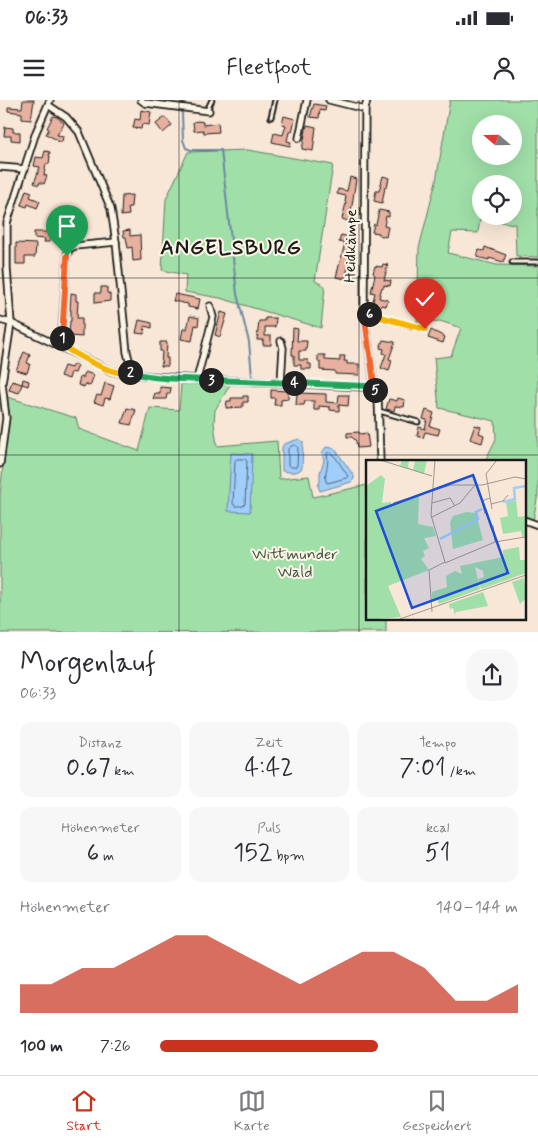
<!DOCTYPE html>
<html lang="de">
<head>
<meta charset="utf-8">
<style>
  body { margin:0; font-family:Mynerve,sans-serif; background:#f7f7f7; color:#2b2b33; height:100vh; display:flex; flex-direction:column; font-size:19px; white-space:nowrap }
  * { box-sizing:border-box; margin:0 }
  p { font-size:16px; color:#7c7c81 }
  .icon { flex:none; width:28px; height:28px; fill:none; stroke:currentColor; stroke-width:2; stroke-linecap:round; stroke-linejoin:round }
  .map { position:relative; height:532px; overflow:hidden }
  .panel { display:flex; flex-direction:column; background:#fff; flex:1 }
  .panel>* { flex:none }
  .needle { width:32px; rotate:290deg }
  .fabs { position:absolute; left:472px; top:15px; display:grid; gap:10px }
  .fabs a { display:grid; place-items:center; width:50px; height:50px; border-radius:50%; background:#fff; box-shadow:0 5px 20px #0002; font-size:25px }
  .pin { position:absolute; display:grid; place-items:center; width:42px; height:42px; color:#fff; margin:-51px -21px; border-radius:50% 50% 50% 0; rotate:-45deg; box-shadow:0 0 5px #0007 }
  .pin .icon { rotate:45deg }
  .km { position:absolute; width:25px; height:25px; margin:-12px; border-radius:50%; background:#222; color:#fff; font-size:14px; line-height:25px; text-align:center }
  .round { display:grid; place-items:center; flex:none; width:52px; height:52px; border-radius:20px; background:#f7f7f7 }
  .overview { display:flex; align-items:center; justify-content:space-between; height:85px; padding:0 20px }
  h1 { font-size:28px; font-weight:600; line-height:38px }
  .figures { display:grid; grid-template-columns:repeat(3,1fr); gap:8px; height:85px; padding:5px 20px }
  .figures div { display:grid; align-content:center; border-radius:12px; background:#f7f7f7; text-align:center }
  .figures b { font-size:25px; font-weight:600 }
  .figures small { font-size:14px; font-weight:400 }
  .figures p { font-size:14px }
  .chart { height:140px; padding:10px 20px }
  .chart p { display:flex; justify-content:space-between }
  .chart svg { width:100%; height:90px; margin-top:5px; fill:#c8321e; opacity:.7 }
  ul { padding:0 20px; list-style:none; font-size:16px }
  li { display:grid; grid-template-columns:80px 60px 1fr; align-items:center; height:38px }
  li i { height:12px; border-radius:6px; background:#c8321e }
  .status { display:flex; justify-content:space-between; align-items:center; height:35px; padding:0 25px; background:#fff; direction:ltr }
  .status svg { height:14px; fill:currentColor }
  header { display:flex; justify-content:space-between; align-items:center; height:65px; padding:0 20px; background:#fff; font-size:22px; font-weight:600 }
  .menu { display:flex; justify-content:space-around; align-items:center; height:70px; border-top:1px solid #e1e1e2; background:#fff; font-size:14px; color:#7c7c81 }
  .menu a { display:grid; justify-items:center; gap:2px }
  .menu .selected { color:#c8321e }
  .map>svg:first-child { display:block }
</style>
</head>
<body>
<div class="status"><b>06:33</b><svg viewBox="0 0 49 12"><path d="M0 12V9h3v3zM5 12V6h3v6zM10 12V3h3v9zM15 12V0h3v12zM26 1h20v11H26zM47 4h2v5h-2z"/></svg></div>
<header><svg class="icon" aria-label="menu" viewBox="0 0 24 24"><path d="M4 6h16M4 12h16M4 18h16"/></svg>Fleetfoot<svg class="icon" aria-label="person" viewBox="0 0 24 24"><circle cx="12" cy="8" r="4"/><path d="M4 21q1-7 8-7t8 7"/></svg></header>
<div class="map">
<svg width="538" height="533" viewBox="0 0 538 533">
  <rect width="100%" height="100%" fill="#f8e7d7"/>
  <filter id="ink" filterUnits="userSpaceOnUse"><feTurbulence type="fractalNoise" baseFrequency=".02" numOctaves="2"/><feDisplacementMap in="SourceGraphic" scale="10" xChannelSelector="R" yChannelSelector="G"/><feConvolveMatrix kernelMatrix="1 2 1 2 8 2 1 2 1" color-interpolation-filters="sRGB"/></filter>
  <g filter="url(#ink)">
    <g fill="#a0dfa8" stroke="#5e7e62" fill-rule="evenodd">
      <path d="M450,0h88v157l-22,-1 -1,-32 -35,-5 -2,14 -26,-1 -4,21 49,12 41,1v228l-5,27 -9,-3v-57h-39l11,-22 -1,-18 -56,-13 -5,-50 17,-2 10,-28 -21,-7 -23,2 2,-75 17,-67zM481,24h33v32h-33zM481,84h33v32h-33z"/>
      <polygon points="248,50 333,65 315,181 325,186 321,228 220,198 185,192 186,175 162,170 166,99 188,52"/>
      <polygon points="181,284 230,285 215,310 214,323 217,346 277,341 279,379 309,376 313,397 367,385 367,519 386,519 386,532 0,533 0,395 8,316 7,297 76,318 79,329 139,351 150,308 179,310"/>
    </g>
    <g fill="#a0cefb" stroke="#6b87a2">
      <path d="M299,339l4,3 -1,26c-5,6 -12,4 -20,3v-24l2,-3z"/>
      <polygon points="326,347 333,348 335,349 354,376 354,379 351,382 320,391 318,386 320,381 320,372 324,361 322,353"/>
      <polygon points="231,353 252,354 250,412 228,411"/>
    </g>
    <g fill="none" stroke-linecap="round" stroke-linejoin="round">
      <g stroke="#516375" stroke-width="1">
        <polygon points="294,345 298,347 297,365 296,367 290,367 288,365 288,349"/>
        <path d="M330,352l6,6 12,18 -2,2 -18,5 -2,-1c-2,-12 4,-17 1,-28z"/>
        <polygon points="237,359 245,359 247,361 245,404 243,406 235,406 233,404 235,361"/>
      </g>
      <g stroke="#6b87a2" stroke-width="2">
        <polyline points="182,0 182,3"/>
        <polyline points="182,13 183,40 186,48 191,50 221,50 237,194 249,242 252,276"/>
      </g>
    </g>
    <g fill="#e7b09f" stroke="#1c1c1c">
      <polygon points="23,0 34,0 31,20 22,19 22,13 8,11 8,7 22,8"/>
      <polygon points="314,4 326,6 325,11 320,10 319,18 310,17"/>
      <polygon points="141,10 151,12 149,25 142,24 141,29 133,28 135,19 140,20"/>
      <polygon points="53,16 57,17 64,23 57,35 63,36 62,42 57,42 57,40 46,34 49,29 47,28"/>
      <polygon points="284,16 295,19 292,32 289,32 287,41 291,42 290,46 272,42 274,33 283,35 286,25 282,24"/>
      <polygon points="165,17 172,25 163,33 156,24"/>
      <polygon points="198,21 203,22 203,25 218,23 219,32 204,33 203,30 194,31 193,22"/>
      <polygon points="307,25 316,27 313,51 302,49"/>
      <polygon points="5,27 13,28 13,32 20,32 20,41 11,40 11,36 4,36"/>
      <polygon points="45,51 50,52 49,56 50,56 49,64 46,64 44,75 47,76 44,84 40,82 39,85 34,83 40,67 34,66 36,57 43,58"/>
      <polygon points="383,76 389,78 387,87 385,87 382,103 374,101 376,91 379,91"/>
      <polygon points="350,77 356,79 351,112 356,113 354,123 342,119 346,103 345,102 346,96 337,94 338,89 347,91"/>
      <polygon points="26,90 32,92 30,97 40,101 37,108 28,104 27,107 21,105"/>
      <polygon points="132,95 131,107 128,107 129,115 121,116 122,96"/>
      <polygon points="379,110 389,112 389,117 386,116 384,126 388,127 386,137 379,135 379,133 372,132 374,124 376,125"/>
      <polygon points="130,130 130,136 140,135 141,160 133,161 132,147 128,148 126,137 124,137 123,131"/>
      <polygon points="34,132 51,132 50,142 44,142 45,139 34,138"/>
      <polygon points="341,135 354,138 351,151 354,151 352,160 350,160 345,179 336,177 345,143 339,142"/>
      <polygon points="16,143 36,144 35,157 25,157 25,164 16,164"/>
      <polygon points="485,147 506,155 503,162 489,158 489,160 477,157 479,150 484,151"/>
      <polygon points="383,164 388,165 384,180 391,181 390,186 384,185 384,187 382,187 379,198 388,200 386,206 381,205 379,211 371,209 375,193 371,192 375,175 373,173 375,166 382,167"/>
      <polygon points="101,187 107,187 107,193 110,194 110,201 95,203 95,193 101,193"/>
      <polygon points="71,193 76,194 76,201 78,201 77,218 82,218 82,237 70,236 69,234 70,221 71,221 71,210 70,210"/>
      <polygon points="175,194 200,199 198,209 188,207 188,204 173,201"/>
      <polygon points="221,212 227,214 220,237 215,235"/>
      <polygon points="190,216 199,218 198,226 195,225 192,241 181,239 183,229 187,229"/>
      <polygon points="265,218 276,218 275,227 265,227 265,236 271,236 271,245 263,245 263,240 257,240 259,221 265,221"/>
      <polygon points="139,220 152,223 152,228 145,226 144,234 136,233"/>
      <polygon points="293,228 298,229 297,241 307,241 306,251 299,251 299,260 308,260 308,264 311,264 311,269 301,269 301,265 294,265 294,255 292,255"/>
      <polygon points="431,230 445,237 443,243 428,238"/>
      <polygon points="383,240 395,242 389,259 392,260 389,271 381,268 386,254 383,253 384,249 380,248"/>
      <polygon points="160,242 167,242 166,258 168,258 168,266 161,266 162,251 160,251"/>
      <polygon points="24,252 30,255 27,263 30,264 27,273 16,270"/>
      <polygon points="318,255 325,255 325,260 340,261 340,256 345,256 344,261 347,261 347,264 359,264 359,275 335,274 335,271 320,270 320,262 318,262"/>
      <polygon points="73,264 78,266 75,273 71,272 69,279 60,276 64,266 71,268"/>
      <polygon points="85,272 94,275 90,286 85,284 84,287 78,285 80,277 83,278"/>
      <polygon points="23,279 29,281 28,286 22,284 19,293 9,290 12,281 22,284"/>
      <polygon points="105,283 114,286 110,299 105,298 103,305 94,302 97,295 101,296"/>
      <polygon points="160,287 171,288 170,294 167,294 166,299 153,299 155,293 160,293"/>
      <polygon points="271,290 288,291 288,299 281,300 281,305 274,305 275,298 271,298"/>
      <polygon points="297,293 326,294 326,302 338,303 339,295 349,295 348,306 339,305 339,311 330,310 330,307 319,306 319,310 314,310 314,301 305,301 304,305 296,305"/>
      <polygon points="243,296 248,296 248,302 243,302 243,307 226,308 227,301 231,301 231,298 243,298"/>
      <polygon points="398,298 405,300 404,307 395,306 394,311 386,309 389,299 397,301"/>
      <polygon points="127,308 136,310 131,325 122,323"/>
      <polygon points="426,310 434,313 430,326 440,329 438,335 425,332 423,338 417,336 419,327 425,329 427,320 423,319"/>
      <polygon points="475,325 481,327 479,333 484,335 482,343 470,339"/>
      <polygon points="359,332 360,334 367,333 369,347 357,348 356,341 352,337 347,337 347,333"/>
    </g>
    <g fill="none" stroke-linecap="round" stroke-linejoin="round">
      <g stroke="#1c1c1c" stroke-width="7">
        <g id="service">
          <polyline points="207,10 212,0"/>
          <polyline points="271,17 275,0"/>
          <polyline points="512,162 538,162"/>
          <polyline points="364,213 425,229"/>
          <polyline points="379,311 418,322"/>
        </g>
      </g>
      <g stroke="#1c1c1c" stroke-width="9">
        <g id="minor">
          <polyline points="141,0 145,3 209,11"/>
          <polyline points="329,0 365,9"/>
          <polyline points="367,0 365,9 364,213 375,291"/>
          <polyline points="48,5 66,17 79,32 111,109 116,142 127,252 132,271 135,274 149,276 197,279 366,287 375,291 378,296 380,361"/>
          <polyline points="299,38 307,0"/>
          <polyline points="0,67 25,69"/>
          <polyline points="0,220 11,223 111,271 126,274 132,271"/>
          <polyline points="281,241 283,248 281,282"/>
          <polyline points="61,246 67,156 69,149 75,146 116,142"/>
          <polyline points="197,279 213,217 210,206"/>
          <polyline points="0,364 6,318 2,283 11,223 7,168 7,123 36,32 50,0"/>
          <polyline points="524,420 538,425"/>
        </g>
      </g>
      <use href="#service" stroke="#fcf5e5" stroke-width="3"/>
      <use href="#minor" stroke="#fcf5e5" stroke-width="5.5"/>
    </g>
  </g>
  <g fill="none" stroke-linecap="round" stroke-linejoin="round" filter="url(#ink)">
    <g stroke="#fff" stroke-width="10">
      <polyline id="split-1" points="62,238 67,156"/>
    </g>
    <g stroke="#fff" stroke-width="10">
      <path id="split-2" d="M62,238v8c14,8 52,32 68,26"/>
    </g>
    <g stroke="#fff" stroke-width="10">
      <path id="split-3" d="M130,272l2,-1c12,9 63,8 79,9"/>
    </g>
    <g stroke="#fff" stroke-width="10">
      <polyline id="split-4" points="211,280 294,283"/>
    </g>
    <g stroke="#fff" stroke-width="10">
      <polyline id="split-5" points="294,283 366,286 375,290"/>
    </g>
    <g stroke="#fff" stroke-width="10">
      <polyline id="split-6" points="369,214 364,213 375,290"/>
    </g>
    <g stroke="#fff" stroke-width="10">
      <polyline id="split-7" points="369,214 425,229"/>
    </g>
    <use href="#split-1" stroke="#f0652b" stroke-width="6"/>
    <use href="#split-2" stroke="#f5b400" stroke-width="6"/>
    <use href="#split-3" stroke="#22a559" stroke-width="6"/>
    <use href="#split-4" stroke="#22a559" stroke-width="6"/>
    <use href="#split-5" stroke="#22a559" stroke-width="6"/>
    <use href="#split-6" stroke="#f0652b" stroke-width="6"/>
    <use href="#split-7" stroke="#f5b400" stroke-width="6"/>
  </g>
  <path fill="none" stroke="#1c1c1c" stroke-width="1" stroke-opacity="0.55" d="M179,0v533M359,0v533M0,178h538M0,355h538"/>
  <g text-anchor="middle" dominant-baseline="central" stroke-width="4" stroke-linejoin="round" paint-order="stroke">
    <g font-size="16" fill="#1c1c1c" stroke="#fcf5e5">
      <text transform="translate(351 146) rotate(-89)">Heidkämpe</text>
    </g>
    <g font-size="16" fill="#445646" stroke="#fcf5e5">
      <text x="295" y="454">Wittmunder<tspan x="295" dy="18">Wald</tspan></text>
    </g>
    <g font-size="21" font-weight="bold" letter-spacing="1" fill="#1c1c1c" stroke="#fcf5e5">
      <text x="231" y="148">ANGELSBURG</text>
    </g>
  </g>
  <g transform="translate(366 360)">
    <rect width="160" height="160" fill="#f8e7d7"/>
    <path d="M36,0h7l-1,7 5,3 2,-9 -3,-1h15l-3,14 -24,-8zM15,15l4,4 -3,24 9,-1v2l28,-8 -1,28 15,3 3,9 -12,2 5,10 -6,3 2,5 -4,3 8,11 -41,16 13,31 -35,3v-134zM150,40l2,17 8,-1v20l-4,1 -1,-6 -18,3 -3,-16 8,-2 -2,-14zM100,52l10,1 7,27 -30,9 -3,-27 3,-6zM153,87l1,13h6v13l-45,16 -3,-10 6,-2 -1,-6 -8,-4 5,22 -41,15 -2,-5 -5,1v-8l15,-5 -1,-11 9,-5 7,3 -2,-8 43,-9v-7zM158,118l2,20 -6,6 -8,-22zM117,132l5,14 -32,6 -1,3 -2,-7 -3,1 -1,-5z" fill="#a0dfa8"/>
    <path fill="none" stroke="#a0cefb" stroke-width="2.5" d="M137,42l12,-3 -1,-11 12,-2M74,79l38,-20 -2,-7 6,-3"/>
    <path fill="none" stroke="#a0968c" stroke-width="1" d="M14,0l52,16M27,43l58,-18h31l33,-8 11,2M66,43l18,-5 5,8M125,44l12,-3 5,-6M126,49l-6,-35 11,-14M119,54l-3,-13 8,-3M66,57l28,-14 15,-18M127,65l2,17M79,103l50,-21 30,-5 1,3M66,152l-3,-42 16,-8 -14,-47 4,-55M31,160l129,-45"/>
    <path fill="#1d4ed8" fill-opacity="0.15" stroke="#1d4ed8" stroke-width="2.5" d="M107,15l35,98 -96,35 -36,-97z"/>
    <rect width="160" height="160" fill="none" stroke="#1c1c1c" stroke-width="2.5"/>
  </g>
</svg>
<div class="fabs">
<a><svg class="needle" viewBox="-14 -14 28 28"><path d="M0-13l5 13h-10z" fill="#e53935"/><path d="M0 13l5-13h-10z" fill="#7c7c81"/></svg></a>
<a><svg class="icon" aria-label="locate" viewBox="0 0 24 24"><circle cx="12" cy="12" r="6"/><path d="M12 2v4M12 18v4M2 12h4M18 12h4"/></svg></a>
</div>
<div class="pin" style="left:67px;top:156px;background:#1e9e55"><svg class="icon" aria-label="arrive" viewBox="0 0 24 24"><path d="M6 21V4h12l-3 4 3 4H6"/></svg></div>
<div class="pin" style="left:425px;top:229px;background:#d93025"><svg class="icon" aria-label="check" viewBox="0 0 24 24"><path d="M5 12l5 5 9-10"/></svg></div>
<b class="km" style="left:62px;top:238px">1</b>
<b class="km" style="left:130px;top:272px">2</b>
<b class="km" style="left:211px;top:280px">3</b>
<b class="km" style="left:294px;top:283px">4</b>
<b class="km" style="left:375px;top:290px">5</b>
<b class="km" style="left:369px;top:214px">6</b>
</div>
<section class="panel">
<div class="overview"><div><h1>Morgenlauf</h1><p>06:33</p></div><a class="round"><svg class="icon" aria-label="share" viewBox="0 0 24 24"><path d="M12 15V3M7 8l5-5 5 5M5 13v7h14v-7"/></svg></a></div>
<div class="figures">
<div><p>Distanz</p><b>0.67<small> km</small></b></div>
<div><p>Zeit</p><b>4:42</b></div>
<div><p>Tempo</p><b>7:01<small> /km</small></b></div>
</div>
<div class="figures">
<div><p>Höhenmeter</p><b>6<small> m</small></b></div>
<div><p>Puls</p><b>152<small> bpm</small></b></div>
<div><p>kcal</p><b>51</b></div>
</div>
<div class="chart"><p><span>Höhenmeter</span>140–144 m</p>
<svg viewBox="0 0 160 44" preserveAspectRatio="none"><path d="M0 44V30L10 30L20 22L30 22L40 14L50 6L60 6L70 14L80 22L90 30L100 22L110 14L120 14L130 22L140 38L150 38L160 30V44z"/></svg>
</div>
<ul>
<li><b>100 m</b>7:26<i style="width:61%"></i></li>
</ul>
</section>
<nav class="menu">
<a class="selected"><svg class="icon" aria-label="home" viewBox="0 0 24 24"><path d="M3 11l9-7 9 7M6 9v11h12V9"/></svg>Start</a>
<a><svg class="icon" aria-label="map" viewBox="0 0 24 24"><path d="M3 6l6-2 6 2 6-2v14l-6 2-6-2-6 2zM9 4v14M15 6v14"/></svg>Karte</a>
<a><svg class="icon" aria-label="saved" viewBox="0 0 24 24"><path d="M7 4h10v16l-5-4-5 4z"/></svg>Gespeichert</a>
</nav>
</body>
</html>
